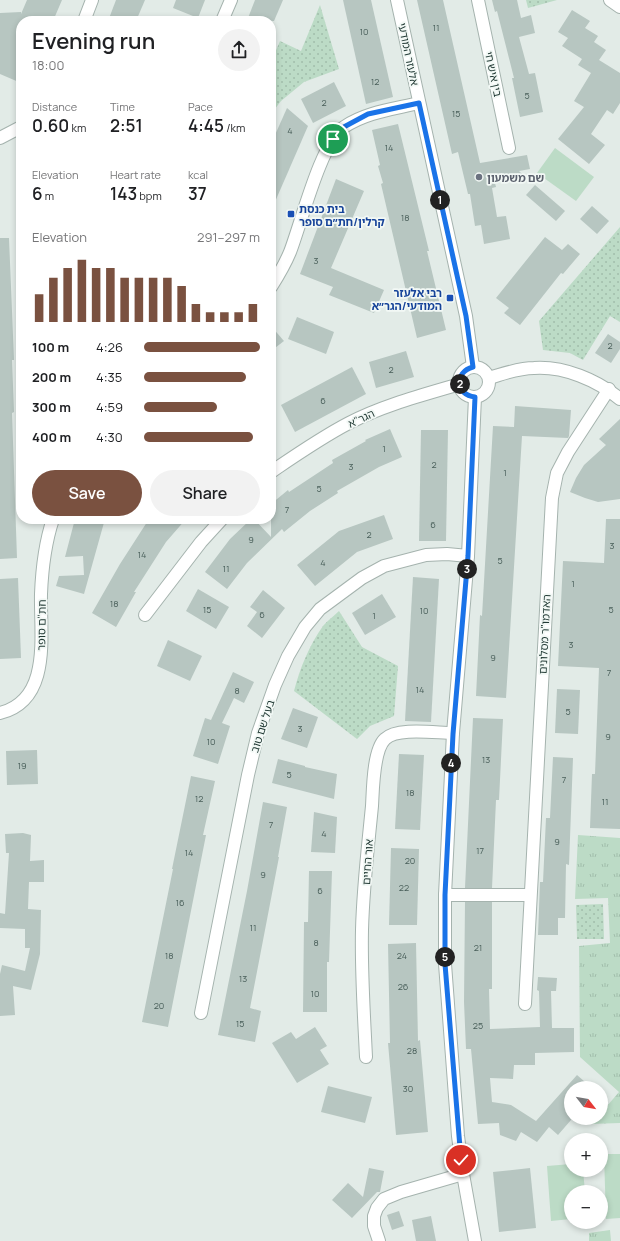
<!DOCTYPE html>
<html lang="en">
<head>
<meta charset="utf-8">
<style>
  body { margin:0; font-family:Manrope,"Noto Sans Hebrew",sans-serif; background:#f2f2f2; color:#202124; height:100vh; display:flex; flex-direction:column; font-size:15px; white-space:nowrap }
  * { box-sizing:border-box; margin:0 }
  p { font-size:13px; color:#757577 }
  .icon { flex:none; width:22px; height:22px; fill:none; stroke:currentColor; stroke-width:2; stroke-linecap:round; stroke-linejoin:round }
  .map { position:relative; flex:1; overflow:hidden }
  .details { position:absolute; left:16px; top:16px; width:260px; height:508px; display:flex; flex-direction:column; background:#fff; border-radius:16px; box-shadow:0 2px 6px #0003 }
  .details>* { flex:none }
  .needle { width:26px; rotate:121deg }
  .fabs { position:absolute; left:564px; top:1081px; display:grid; gap:8px }
  .fabs a { display:grid; place-items:center; width:44px; height:44px; border-radius:50%; background:#fff; box-shadow:0 2px 6px #0003; font-size:20px }
  .pin { position:absolute; display:grid; place-items:center; width:34px; height:34px; color:#fff; margin:-17px; border:2px solid #fff; border-radius:50%; box-shadow:0 1px 4px #0007 }
  .km { position:absolute; width:20px; height:20px; margin:-10px; border-radius:50%; background:#222; color:#fff; font-size:11px; line-height:20px; text-align:center }
  .round { display:grid; place-items:center; flex:none; width:42px; height:42px; border-radius:21px; background:#f2f2f2 }
  .headline { display:flex; align-items:center; justify-content:space-between; height:68px; padding:0 16px }
  h1 { font-size:22px; font-weight:600; line-height:30px }
  .figures { display:grid; grid-template-columns:repeat(3,1fr); gap:6px; height:68px; padding:4px 16px }
  .figures div { display:grid; align-content:center }
  .figures b { font-size:17px; font-weight:600 }
  .figures small { font-size:11px; font-weight:400 }
  .figures p { font-size:11px }
  .chart { height:112px; padding:8px 16px }
  .chart p { display:flex; justify-content:space-between }
  .chart svg { width:100%; height:72px; margin-top:4px; stroke:#7a5140; stroke-width:6 }
  .button { display:flex; gap:8px; margin-top:auto; padding:8px 16px }
  .button a { flex:1; height:46px; border-radius:24px; background:#7a5140; color:#fff; font-size:16px; font-weight:600; line-height:46px; text-align:center }
  .button a+a { background:#f2f2f2; color:#202124 }
  ul { padding:0 16px; list-style:none; font-size:13px }
  li { display:grid; grid-template-columns:64px 48px 1fr; align-items:center; height:30px }
  li i { height:10px; border-radius:5px; background:#7a5140 }
  .map>svg:first-child { display:block }
</style>
</head>
<body>
<div class="map">
<svg width="620" height="1241" viewBox="0 0 620 1241">
  <defs>
    <pattern id="grass-tufts" width="24" height="20" patternUnits="userSpaceOnUse"><rect width="24" height="20" fill="#bcdbc6"/><path d="M3 7l-1-3M5 7V3M7 7l1-3M15 17l-1-3M17 17v-4M19 17l1-3" fill="none" stroke="#a1bdab"/></pattern>
    <pattern id="park-dots" width="8" height="8" patternUnits="userSpaceOnUse"><rect width="8" height="8" fill="#bcdbc6"/><path d="M2 2h.1M6 6h.1" fill="none" stroke="#a1bdab" stroke-width="1.8" stroke-linecap="round"/></pattern>
  </defs>
  <rect width="100%" height="100%" fill="#e2ebe7"/>
  <g fill="url(#grass-tufts)">
    <polygon points="578,835 620,838 620,1123 591,1124 596,1118 601,1118 601,1113 619,1092 580,1057 579,946 610,943 608,898 575,899"/>
    <polygon points="610,1230 611,1241 589,1241 589,1233"/>
  </g>
  <g fill="url(#park-dots)">
    <polygon points="526,0 557,0 528,8"/>
    <polygon points="320,5 339,69 304,82 281,101 271,114 271,62 280,41 301,51"/>
    <polygon points="620,227 620,322 610,316 583,360 570,353 543,350 539,321"/>
    <path d="M339,611l23,36 36,19 -4,50 -24,10 -13,13 -63,-48c6,-23 15,-45 29,-65 4,-5 11,-10 16,-15z"/>
    <polygon points="603,904 604,939 577,939 576,905"/>
  </g>
  <g fill="#bcdbc6">
    <polygon points="555,148 594,177 576,201 537,173"/>
    <polygon points="604,1154 620,1154 620,1218 606,1219"/>
    <polygon points="571,1164 571,1170 583,1170 585,1192 571,1192 571,1219 551,1221 547,1166"/>
  </g>
  <g fill="#b7c6c1">
    <polygon points="27,0 62,0 53,21 21,21 21,83 0,74 0,13 21,12 21,14"/>
    <polygon points="116,0 145,0 136,21 108,21"/>
    <polygon points="176,0 205,0 198,18 173,8"/>
    <polygon points="255,0 283,0 274,21 256,21 248,18"/>
    <polygon points="343,0 371,0 393,97 366,104"/>
    <polygon points="417,0 443,0 480,163 527,155 530,169 519,171 526,178 495,183 496,187 492,188 497,217 506,216 510,239 484,244 481,225 475,226 470,194 468,194 458,152 452,154"/>
    <polygon points="492,0 517,0 521,18 531,15 535,33 519,37 529,74 535,73 543,112 520,117 512,78 514,78 497,11 495,12"/>
    <polygon points="572,10 590,21 585,28 598,36 594,42 606,50 599,60 620,73 620,103 613,114 607,110 591,134 605,145 589,164 558,139 584,107 574,101 591,73 578,65 582,59 562,46 568,38 558,32"/>
    <polygon points="334,82 346,106 313,123 301,99"/>
    <polygon points="287,108 308,126 271,211 271,144"/>
    <polygon points="398,124 429,251 427,251 446,330 417,338 381,184 383,183 378,166 380,165 372,130"/>
    <polygon points="336,179 364,191 331,268 384,290 374,313 329,295 333,287 300,274"/>
    <polygon points="535,185 565,211 556,221 526,195"/>
    <polygon points="592,206 609,221 597,234 580,219"/>
    <polygon points="545,237 562,250 568,244 580,254 563,274 561,273 520,325 504,313 509,308 496,298"/>
    <polygon points="0,238 9,238 14,360 12,360 14,412 12,413 17,558 0,559"/>
    <polygon points="297,317 334,332 326,354 288,339"/>
    <polygon points="271,326 284,341 271,351"/>
    <polygon points="608,334 620,342 620,349 611,363 595,353"/>
    <polygon points="406,351 414,377 376,388 369,362"/>
    <polygon points="352,367 366,394 295,432 281,405"/>
    <polygon points="515,406 571,410 569,436 568,438 522,436 506,698 476,696 480,615 482,616 493,426 514,427"/>
    <polygon points="620,419 620,499 598,502 585,498 570,492 576,478 584,465 606,445 599,439"/>
    <polygon points="390,429 402,457 379,467 337,491 338,493 310,511 284,532 282,529 247,563 227,589 205,572 230,539 251,519 254,519 271,537 271,504 288,490 289,492 333,463 332,460 366,441 365,440"/>
    <polygon points="421,430 448,430 446,541 419,541"/>
    <polygon points="384,515 393,539 357,552 315,586 297,565 339,531"/>
    <polygon points="75,519 105,519 84,594 56,586 59,576 84,575 83,556 65,557"/>
    <polygon points="149,519 186,519 166,542 134,592 136,592 116,627 92,613 120,564"/>
    <polygon points="606,519 620,519 620,829 590,828 592,774 595,774 599,668 558,666 563,561 604,563"/>
    <polygon points="413,577 439,579 431,722 405,721"/>
    <polygon points="18,578 21,658 0,659 0,579"/>
    <polygon points="198,589 229,607 216,629 186,611"/>
    <polygon points="263,590 285,608 262,638 247,626 257,612 250,607"/>
    <polygon points="382,594 396,617 365,635 352,613"/>
    <polygon points="168,640 202,656 190,681 157,666"/>
    <polygon points="233,672 254,682 244,703 234,698 222,723 230,726 218,764 193,756 205,718 211,720"/>
    <polygon points="557,689 580,690 578,734 555,733"/>
    <polygon points="293,708 318,717 307,748 281,739"/>
    <polygon points="473,718 503,719 499,800 496,800 492,888 465,888"/>
    <polygon points="37,750 38,784 7,785 6,751"/>
    <polygon points="399,754 424,755 420,830 395,829"/>
    <polygon points="553,757 573,758 569,865 566,864 565,918 558,918 558,935 538,935 540,882 543,882 546,818 550,818"/>
    <polygon points="278,759 305,766 305,767 337,774 334,799 272,783"/>
    <polygon points="191,776 215,781 203,835 206,835 168,1027 142,1022 173,869 172,869"/>
    <polygon points="263,802 287,807 278,857 279,857 250,1008 261,1011 255,1042 218,1035 247,891"/>
    <polygon points="314,812 337,817 335,853 311,852"/>
    <polygon points="23,833 31,835 30,861 44,860 44,882 29,882 28,909 41,910 40,954 31,990 13,986 15,1015 0,1016 0,974 2,965 25,971 30,948 25,948 25,929 0,928 0,913 5,914 9,853 6,853 5,834"/>
    <polygon points="391,848 419,849 417,925 389,925"/>
    <polygon points="309,871 332,871 329,962 327,962 327,1012 303,1012 304,922 308,922"/>
    <polygon points="465,902 492,902 492,989 489,989 490,1029 540,1027 539,991 537,990 538,977 557,978 556,991 551,991 552,1028 574,1028 574,1052 535,1053 535,1065 514,1065 513,1079 490,1078 492,1102 511,1105 536,1121 577,1075 592,1088 571,1088 571,1120 558,1135 549,1127 537,1142 521,1132 516,1141 500,1135 499,1123 478,1124 471,1049 466,1049 464,1002"/>
    <polygon points="416,943 418,1041 420,1040 428,1132 396,1135 388,1043 390,1043 388,944"/>
    <polygon points="315,1027 327,1046 320,1050 329,1064 297,1083 272,1043 291,1032 296,1039"/>
    <polygon points="328,1086 372,1097 365,1123 321,1112"/>
    <polygon points="369,1168 384,1171 380,1192 377,1192 352,1218 332,1200 348,1183 363,1197"/>
    <polygon points="530,1168 536,1228 499,1232 493,1172"/>
    <polygon points="399,1211 404,1226 392,1230 387,1215"/>
    <polygon points="431,1216 436,1241 416,1241 412,1220"/>
  </g>
  <g fill="none" stroke-linecap="round" stroke-linejoin="round">
    <g stroke="#a5b3ae" stroke-width="14">
      <g id="minor">
        <polyline points="478,0 509,148"/>
        <polyline points="610,0 620,7"/>
        <polyline points="84,21 92,0"/>
        <polyline points="222,21 231,0"/>
        <polyline points="0,138 21,127"/>
        <path d="M489,378c14,-4 29,-10 45,-10 30,-2 63,12 86,31"/>
        <path d="M271,472c25,-17 51,-35 78,-49 35,-18 74,-28 111,-39"/>
        <polyline points="145,615 201,542 222,519"/>
        <polyline points="445,895 530,895"/>
        <polyline points="525,1004 552,498 557,473 568,452 609,389"/>
        <polyline points="201,1013 248,775 258,733 275,685 288,656 305,627 320,609 362,578 384,566 426,555 447,554 468,556"/>
        <path d="M366,1057c-2,-43 -5,-85 -4,-127 1,-42 6,-83 10,-124 1,-16 1,-56 13,-67 12,-12 51,-6 68,-6"/>
        <polyline points="379,1241 374,1226 374,1216 377,1208 384,1199 401,1192 463,1174"/>
      </g>
    </g>
    <g stroke="#a5b3ae" stroke-width="14">
      <g id="tertiary">
        <polyline points="397,0 466,316 473,367"/>
        <path d="M271,287c7,-11 14,-23 19,-35 11,-28 31,-110 54,-125 22,-15 50,-18 75,-24"/>
        <circle cx="474" cy="382" r="15"/>
        <polyline points="475,397 468,556 453,733 445,895 445,964 458,1136 463,1174 475,1241"/>
        <path d="M0,713c52,-13 40,-78 41,-119 1,-25 4,-51 12,-75"/>
      </g>
    </g>
    <use href="#minor" stroke="#fff" stroke-width="12"/>
    <use href="#tertiary" stroke="#fff" stroke-width="12"/>
  </g>
  <g fill="none" stroke-linecap="round" stroke-linejoin="round">
    <g stroke="#fff" stroke-width="8">
      <path id="route" d="M333,139l9,-11 26,-14 51,-11 47,213 7,51c-19,5 -18,28 2,30l-7,159 -15,178 -8,161v69l16,196"/>
    </g>
    <use href="#route" stroke="#1a73e8" stroke-width="5"/>
  </g>
  <circle fill="#6b7280" stroke="#f2f8f5" stroke-width="1.5" cx="479" cy="177" r="4"/>
  <g fill="#1a4fb4" stroke="#f2f8f5" stroke-width="1.5">
    <rect x="287" y="210" width="8" height="8" rx="2"/>
    <rect x="446" y="294" width="8" height="8" rx="2"/>
  </g>
  <g text-anchor="middle" dominant-baseline="central" stroke-width="3.5" stroke-linejoin="round" paint-order="stroke">
    <g font-size="9" fill="#485e59">
      <text x="436" y="27">11</text>
      <text x="364" y="31">10</text>
      <text x="375" y="81">12</text>
      <text x="527" y="95">5</text>
      <text x="324" y="102">2</text>
      <text x="456" y="113">15</text>
      <text x="290" y="130">4</text>
      <text x="389" y="147">14</text>
      <text x="405" y="217">18</text>
      <text x="316" y="260">3</text>
      <text x="610" y="345">2</text>
      <text x="391" y="369">2</text>
      <text x="323" y="400">6</text>
      <text x="384" y="448">1</text>
      <text x="434" y="464">2</text>
      <text x="351" y="466">3</text>
      <text x="505" y="472">1</text>
      <text x="319" y="488">5</text>
      <text x="287" y="509">7</text>
      <text x="433" y="524">6</text>
      <text x="369" y="534">2</text>
      <text x="251" y="539">9</text>
      <text x="612" y="545">3</text>
      <text x="142" y="554">14</text>
      <text x="500" y="560">5</text>
      <text x="323" y="562">4</text>
      <text x="226" y="568">11</text>
      <text x="573" y="583">1</text>
      <text x="114" y="603">18</text>
      <text x="207" y="609">15</text>
      <text x="611" y="609">5</text>
      <text x="424" y="610">10</text>
      <text x="262" y="614">6</text>
      <text x="374" y="615">1</text>
      <text x="571" y="644">3</text>
      <text x="493" y="657">9</text>
      <text x="609" y="672">7</text>
      <text x="420" y="689">14</text>
      <text x="237" y="690">8</text>
      <text x="568" y="711">5</text>
      <text x="300" y="728">3</text>
      <text x="608" y="736">9</text>
      <text x="211" y="741">10</text>
      <text x="486" y="759">13</text>
      <text x="22" y="765">19</text>
      <text x="289" y="774">5</text>
      <text x="564" y="779">7</text>
      <text x="410" y="792">18</text>
      <text x="199" y="798">12</text>
      <text x="605" y="801">11</text>
      <text x="271" y="824">7</text>
      <text x="324" y="833">4</text>
      <text x="557" y="841">9</text>
      <text x="480" y="850">17</text>
      <text x="189" y="852">14</text>
      <text x="410" y="860">20</text>
      <text x="263" y="874">9</text>
      <text x="404" y="887">22</text>
      <text x="320" y="890">6</text>
      <text x="180" y="902">16</text>
      <text x="253" y="927">11</text>
      <text x="316" y="942">8</text>
      <text x="478" y="947">21</text>
      <text x="169" y="955">18</text>
      <text x="402" y="955">24</text>
      <text x="243" y="978">13</text>
      <text x="403" y="986">26</text>
      <text x="315" y="993">10</text>
      <text x="159" y="1005">20</text>
      <text x="240" y="1023">15</text>
      <text x="478" y="1025">25</text>
      <text x="412" y="1050">28</text>
      <text x="408" y="1088">30</text>
    </g>
    <g font-size="11" fill="#233b36" stroke="#f2f8f5">
      <text transform="translate(409 54) rotate(78)">אלעזר המודעי</text>
      <text transform="translate(494 74) rotate(78)">בין איש חי</text>
      <text transform="translate(361 418) rotate(-25)">הגר"א</text>
      <text transform="translate(41 625) rotate(-89)">חת"ם סופר</text>
      <text transform="translate(544 634) rotate(-87)">האדמו"ר מסלונים</text>
      <text transform="translate(262 726) rotate(-72)">בעל שם טוב</text>
      <text transform="translate(367 862) rotate(-86)">אור החיים</text>
    </g>
    <g font-size="11" font-weight="bold" fill="#5b616d" stroke="#f2f8f5" text-anchor="start">
      <text x="487" y="177">שם משמעון</text>
    </g>
    <g font-size="11" font-weight="bold" fill="#164399" stroke="#f2f8f5" text-anchor="start">
      <text x="299" y="208">בית כנסת<tspan x="299" dy="13">קרלין/חת״ם סופר</tspan></text>
      <text x="442" y="292" text-anchor="end">רבי אלעזר<tspan x="442" dy="13">המודעי/הגר״א</tspan></text>
    </g>
  </g>
</svg>
<div class="fabs">
<a><svg class="needle" viewBox="-14 -14 28 28"><path d="M0-13l5 13h-10z" fill="#e53935"/><path d="M0 13l5-13h-10z" fill="#757577"/></svg></a>
<a>+</a>
<a>−</a>
</div>
<div class="pin" style="left:333px;top:139px;background:#1e9e55"><svg class="icon" aria-label="arrive" viewBox="0 0 24 24"><path d="M6 21V4h12l-3 4 3 4H6"/></svg></div>
<div class="pin" style="left:461px;top:1160px;background:#d93025"><svg class="icon" aria-label="check" viewBox="0 0 24 24"><path d="M5 12l5 5 9-10"/></svg></div>
<b class="km" style="left:440px;top:200px">1</b>
<b class="km" style="left:460px;top:384px">2</b>
<b class="km" style="left:467px;top:569px">3</b>
<b class="km" style="left:451px;top:763px">4</b>
<b class="km" style="left:445px;top:957px">5</b>
<section class="details">
<div class="headline"><div><h1>Evening run</h1><p>18:00</p></div><a class="round"><svg class="icon" aria-label="share" viewBox="0 0 24 24"><path d="M12 15V3M7 8l5-5 5 5M5 13v7h14v-7"/></svg></a></div>
<div class="figures">
<div><p>Distance</p><b>0.60<small> km</small></b></div>
<div><p>Time</p><b>2:51</b></div>
<div><p>Pace</p><b>4:45<small> /km</small></b></div>
</div>
<div class="figures">
<div><p>Elevation</p><b>6<small> m</small></b></div>
<div><p>Heart rate</p><b>143<small> bpm</small></b></div>
<div><p>kcal</p><b>37</b></div>
</div>
<div class="chart"><p><span>Elevation</span>291–297 m</p>
<svg viewBox="0 0 160 44" preserveAspectRatio="none"><path d="M5 44V27M15 44V17M25 44V11M35 44V6M45 44V11M55 44V11M65 44V17M75 44V17M85 44V17M95 44V17M105 44V22M115 44V33M125 44V38M135 44V38M145 44V38M155 44V33"/></svg>
</div>
<ul>
<li><b>100 m</b>4:26<i style="width:100%"></i></li>
<li><b>200 m</b>4:35<i style="width:88%"></i></li>
<li><b>300 m</b>4:59<i style="width:63%"></i></li>
<li><b>400 m</b>4:30<i style="width:94%"></i></li>
</ul>
<div class="button"><a>Save</a><a>Share</a></div>
</section>
</div>
</body>
</html>
